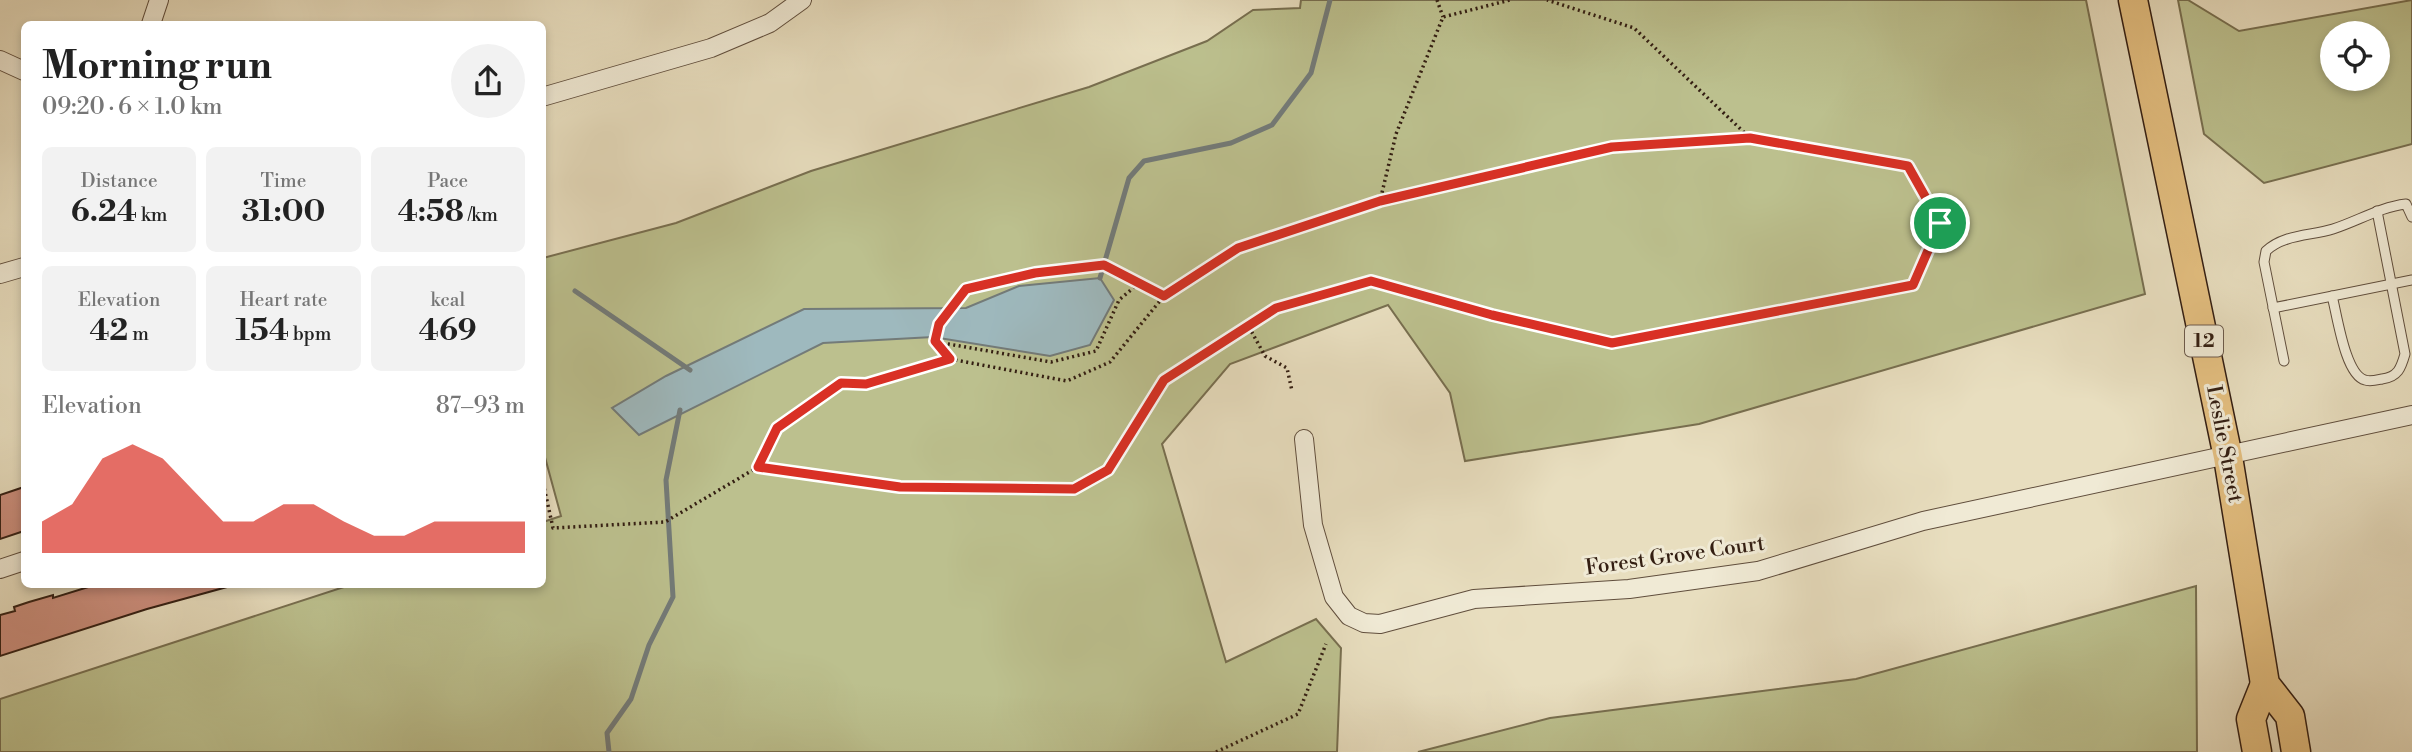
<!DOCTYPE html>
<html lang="en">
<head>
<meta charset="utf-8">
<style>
  body { margin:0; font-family:"Libre Bodoni",serif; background:#f2f2f2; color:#222; height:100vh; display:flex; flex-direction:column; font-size:26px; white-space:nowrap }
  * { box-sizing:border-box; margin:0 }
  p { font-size:23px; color:#767676 }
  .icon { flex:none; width:38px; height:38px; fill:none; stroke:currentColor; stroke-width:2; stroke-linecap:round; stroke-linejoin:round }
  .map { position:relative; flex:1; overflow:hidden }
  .drawer { position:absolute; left:21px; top:21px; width:525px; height:567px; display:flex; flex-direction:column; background:#fff; border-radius:10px; box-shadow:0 4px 10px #0003 }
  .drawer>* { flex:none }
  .controls { position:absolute; left:2320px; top:21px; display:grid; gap:14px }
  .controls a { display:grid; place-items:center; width:70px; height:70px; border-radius:50%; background:#fff; box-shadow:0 4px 10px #0003; font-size:35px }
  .pin { position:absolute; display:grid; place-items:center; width:60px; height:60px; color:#fff; margin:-30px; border:4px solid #fff; border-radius:50%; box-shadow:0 2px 7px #0007 }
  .round { display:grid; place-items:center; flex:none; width:74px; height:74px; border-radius:37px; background:#f2f2f2 }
  .overview { display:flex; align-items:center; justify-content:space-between; height:119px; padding:0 21px }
  h1 { font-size:38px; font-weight:700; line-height:52px }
  .metrics { display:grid; grid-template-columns:repeat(3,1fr); gap:10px; height:119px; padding:7px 21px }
  .metrics div { display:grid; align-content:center; border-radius:10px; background:#f2f2f2; text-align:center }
  .metrics b { font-size:30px; font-weight:700 }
  .metrics small { font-size:19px; font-weight:400 }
  .metrics p { font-size:19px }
  .chart { height:196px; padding:14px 21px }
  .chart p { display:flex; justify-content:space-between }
  .chart svg { width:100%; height:126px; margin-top:7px; fill:#d93025; opacity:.7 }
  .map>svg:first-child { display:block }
</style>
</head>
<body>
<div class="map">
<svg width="2412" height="752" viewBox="0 0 2412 752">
  <rect width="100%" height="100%" fill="#e8debf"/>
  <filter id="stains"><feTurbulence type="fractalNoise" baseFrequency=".00286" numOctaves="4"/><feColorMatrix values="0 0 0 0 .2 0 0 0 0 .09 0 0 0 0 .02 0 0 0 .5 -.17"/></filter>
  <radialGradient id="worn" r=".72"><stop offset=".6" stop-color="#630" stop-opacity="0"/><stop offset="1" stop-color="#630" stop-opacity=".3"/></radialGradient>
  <g fill="#bcc08e" stroke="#786f50" stroke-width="2" fill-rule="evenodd">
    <polygon points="1301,0 2086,0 2145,294 1699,424 1465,461 1450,393 1388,305 1230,364 1162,444 1226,662 1316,619 1341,648 1337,752 0,752 0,699 350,585 542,584 543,522 561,516 543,450 543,258 676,223 811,171 1089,87 1207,41 1253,10 1300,8"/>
    <path d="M2178,0h10l51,31 173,-31v144l-148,39 -60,-49zM2378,33v46h-45v-46z"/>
    <polygon points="2196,586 2197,752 1418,752 1550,718 1856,679"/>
  </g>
  <polygon fill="#9eb9be" stroke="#737b79" stroke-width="2" points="1100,278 1114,300 1090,345 1050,356 933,337 823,343 639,435 612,408 666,376 804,309 966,308 1019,286"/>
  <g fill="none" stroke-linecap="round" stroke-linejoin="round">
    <g stroke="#737b79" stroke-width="5">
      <polyline points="1100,278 1129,178 1144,161 1231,143 1272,125 1311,73 1330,0"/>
      <polyline points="575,291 690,370"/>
      <polyline points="609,752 607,733 631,699 649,645 673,597 666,480 680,410"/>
    </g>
  </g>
  <g fill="#cc8e7d" stroke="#331e12" stroke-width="2">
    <polygon points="24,487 24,531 0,539 0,495"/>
    <polygon points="98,584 226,584 227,587 147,609 0,656 0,615 15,611 14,607 29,602 53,595 53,598"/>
  </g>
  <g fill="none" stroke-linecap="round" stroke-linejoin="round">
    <g stroke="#604e3d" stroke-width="11">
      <g id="lane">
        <path d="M2332,296c5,18 13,79 33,84 5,2 12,0 17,-1 16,-2 19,-11 23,-25l-28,-143"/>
        <polyline points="2273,308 2412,280"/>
        <path d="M2284,361l-20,-99 2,-11c18,-17 45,-15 67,-22 25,-8 47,-22 73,-25l6,13"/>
      </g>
    </g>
    <g stroke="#604e3d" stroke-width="20">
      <g id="street">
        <polyline points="151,24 159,0"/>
        <polyline points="0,60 24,71"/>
        <polyline points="542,97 711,48 770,23 802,0"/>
        <polyline points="0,274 24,267"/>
        <polyline points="1304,439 1313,525 1334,597 1349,616 1364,623 1380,624 1474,599 1629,589 1758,571 1923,521 2412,415"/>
        <polyline points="0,569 24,561"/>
      </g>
    </g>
    <g stroke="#331e12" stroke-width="31">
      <g id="primary">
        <polyline points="2133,0 2228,457 2265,684 2290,716 2296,752"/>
        <polyline points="2257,752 2251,719 2265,684"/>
      </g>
    </g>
    <g stroke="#331e12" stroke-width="3.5" stroke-dasharray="2 3.5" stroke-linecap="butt">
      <polyline points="1437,0 1443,17"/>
      <polyline points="1380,201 1612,147 1749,138"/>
      <polyline points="1249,327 1265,356 1287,368 1292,391"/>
      <polyline points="937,342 1051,362 1096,351 1119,300 1139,283"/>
      <polyline points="950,359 1067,381 1110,362 1164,296"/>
      <polyline points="542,434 542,438"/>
      <polyline points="758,467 900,487 1074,489 1108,470 1164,380 1276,308 1371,281 1492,315 1612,343 1913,285 1940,223 1908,166 1750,138 1634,28 1547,0"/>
      <polyline points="542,478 553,528 665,522 758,467 777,428 841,383 866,384 950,359 935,341 939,324 966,289 1035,273 1104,265 1164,296 1238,248 1380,201 1396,134 1443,17 1510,0"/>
      <polyline points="1216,752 1298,714 1326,644"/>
    </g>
    <use href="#lane" stroke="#f0ead5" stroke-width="9"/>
    <use href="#street" stroke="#f0ead5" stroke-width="18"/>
    <use href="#primary" stroke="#e4bf80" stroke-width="28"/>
  </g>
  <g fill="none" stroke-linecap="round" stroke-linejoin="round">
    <g stroke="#fff" stroke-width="14">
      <polygon id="route" points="1750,138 1908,166 1940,223 1913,285 1612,343 1492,315 1371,281 1276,308 1164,380 1108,470 1074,489 900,487 758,467 777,428 841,383 866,384 950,359 935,341 939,324 966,289 1035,273 1104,265 1164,296 1238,248 1380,201 1612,147"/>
    </g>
    <use href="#route" stroke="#d93025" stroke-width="9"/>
  </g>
  <g text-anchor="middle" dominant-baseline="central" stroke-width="6" stroke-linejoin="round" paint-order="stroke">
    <rect fill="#f0ead5" stroke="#6c5b4c" stroke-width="2" x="2185" y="325.5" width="38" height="31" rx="5"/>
    <g font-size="19" font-weight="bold" fill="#331e12">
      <text x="2204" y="341">12</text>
    </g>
    <g font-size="21" fill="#331e12" stroke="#f0ead5">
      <text transform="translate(2224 444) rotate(79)">Leslie Street</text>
      <text transform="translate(1675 556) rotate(-8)">Forest Grove Court</text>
    </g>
  </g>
  <rect width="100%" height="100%" filter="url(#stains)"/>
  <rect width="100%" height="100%" fill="url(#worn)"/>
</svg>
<div class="controls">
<a><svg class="icon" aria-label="locate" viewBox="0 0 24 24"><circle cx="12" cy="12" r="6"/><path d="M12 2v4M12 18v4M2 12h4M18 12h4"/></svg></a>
</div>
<div class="pin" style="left:1940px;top:223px;background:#1e9e55"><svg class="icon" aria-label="arrive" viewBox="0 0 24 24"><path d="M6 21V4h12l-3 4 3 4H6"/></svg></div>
<section class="drawer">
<div class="overview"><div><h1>Morning run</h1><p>09:20 · 6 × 1.0 km</p></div><a class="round"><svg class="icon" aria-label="share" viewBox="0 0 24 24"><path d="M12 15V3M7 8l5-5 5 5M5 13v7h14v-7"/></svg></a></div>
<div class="metrics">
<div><p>Distance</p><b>6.24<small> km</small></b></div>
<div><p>Time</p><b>31:00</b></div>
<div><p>Pace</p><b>4:58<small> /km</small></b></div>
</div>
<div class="metrics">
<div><p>Elevation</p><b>42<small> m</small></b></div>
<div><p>Heart rate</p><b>154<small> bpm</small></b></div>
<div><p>kcal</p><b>469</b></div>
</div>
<div class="chart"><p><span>Elevation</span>87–93 m</p>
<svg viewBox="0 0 160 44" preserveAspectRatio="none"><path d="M0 44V33L10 27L20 11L30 6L40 11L50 22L60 33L70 33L80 27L90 27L100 33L110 38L120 38L130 33L140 33L150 33L160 33V44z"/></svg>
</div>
</section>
</div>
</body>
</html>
